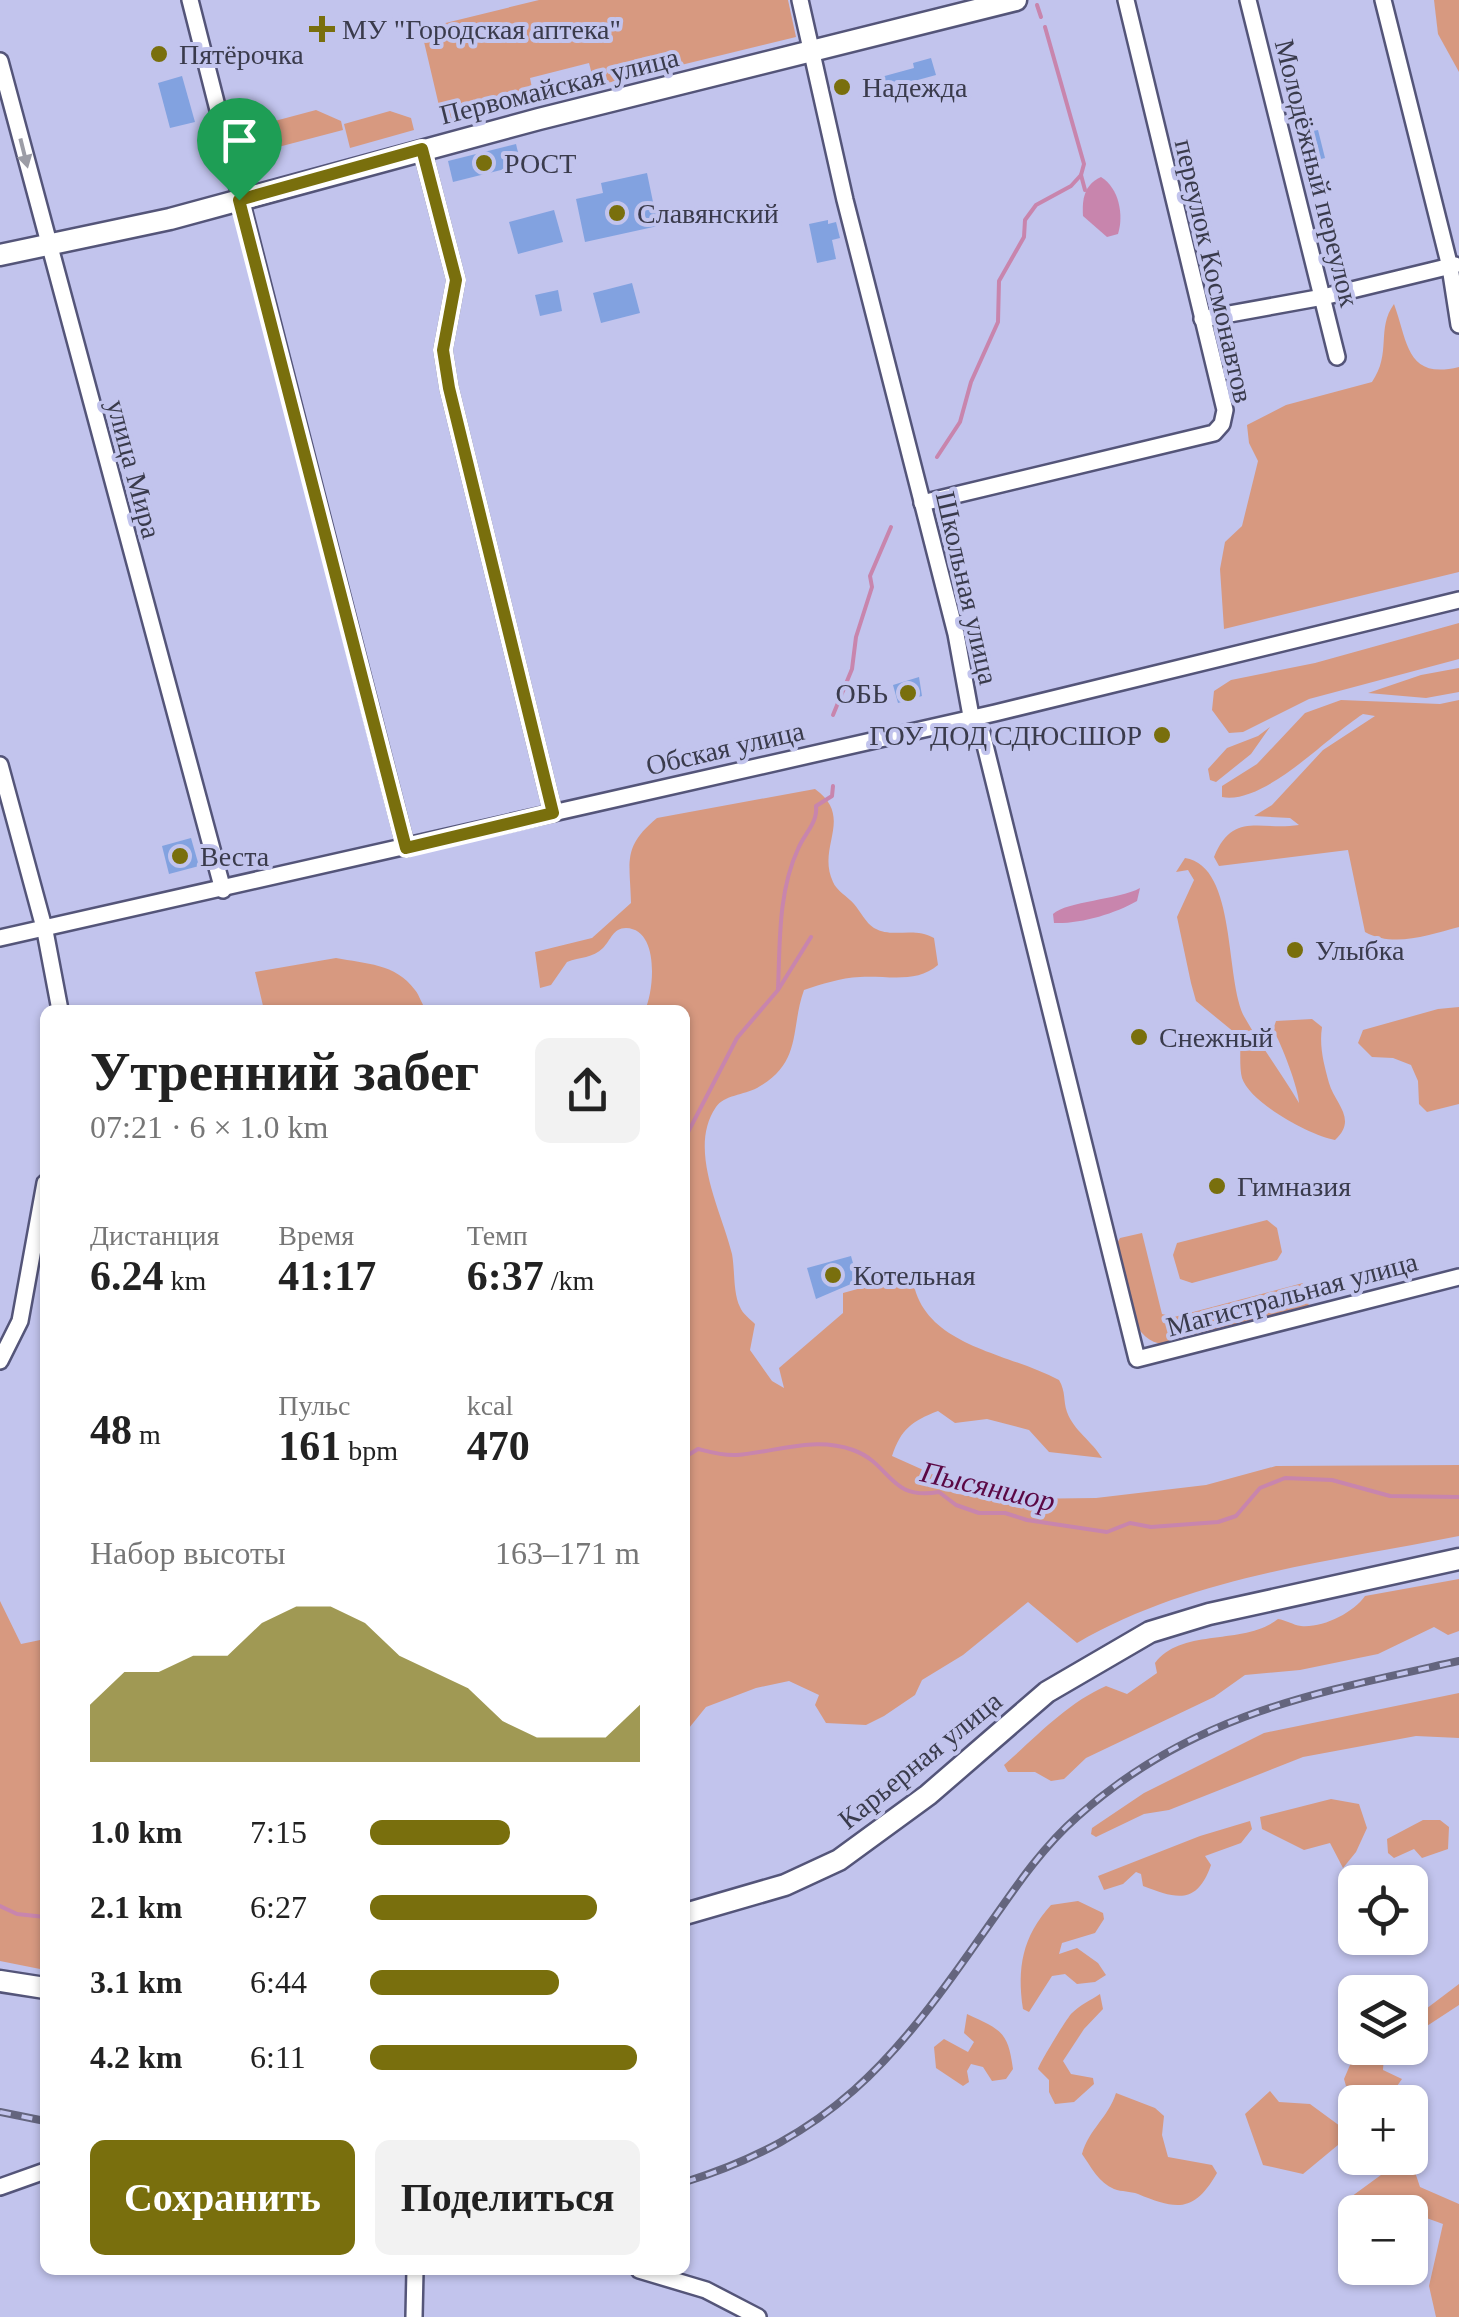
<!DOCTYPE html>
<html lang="ru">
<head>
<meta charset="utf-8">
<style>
  body { margin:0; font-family:"Times New Roman",serif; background:#f2f2f2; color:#222; height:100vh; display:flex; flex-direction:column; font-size:38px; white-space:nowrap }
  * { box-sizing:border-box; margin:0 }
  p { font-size:32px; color:#767676 }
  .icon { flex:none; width:55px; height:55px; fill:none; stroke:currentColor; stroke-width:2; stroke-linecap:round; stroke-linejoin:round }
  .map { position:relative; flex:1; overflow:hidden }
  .details { position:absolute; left:40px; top:1005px; width:650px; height:1270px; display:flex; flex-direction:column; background:#fff; border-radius:15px; box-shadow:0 2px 8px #0004 }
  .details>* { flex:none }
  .fabs { position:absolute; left:1338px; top:1865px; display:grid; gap:20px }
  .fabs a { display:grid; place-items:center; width:90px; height:90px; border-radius:15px; background:#fff; box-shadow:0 2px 8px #0004; font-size:50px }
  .pin { position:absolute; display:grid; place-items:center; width:85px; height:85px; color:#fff; margin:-102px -42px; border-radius:50% 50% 50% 0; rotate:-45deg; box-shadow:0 0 10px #0007 }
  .pin .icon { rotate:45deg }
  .round { display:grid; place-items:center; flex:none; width:105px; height:105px; border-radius:15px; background:#f2f2f2 }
  .head { display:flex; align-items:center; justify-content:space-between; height:170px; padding:0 50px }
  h1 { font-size:55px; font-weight:700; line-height:75px }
  .stats { display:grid; grid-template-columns:repeat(3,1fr); gap:15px; height:170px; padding:10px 50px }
  .stats div { display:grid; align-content:center }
  .stats b { font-size:42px; font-weight:700 }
  .stats small { font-size:28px; font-weight:400 }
  .stats p { font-size:28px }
  .chart { height:280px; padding:20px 50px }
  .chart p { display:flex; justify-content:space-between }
  .chart svg { width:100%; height:180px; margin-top:10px; fill:#796f0d; opacity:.7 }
  .button { display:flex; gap:20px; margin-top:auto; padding:20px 50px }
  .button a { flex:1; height:115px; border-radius:15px; background:#796f0d; color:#fff; font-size:40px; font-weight:700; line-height:115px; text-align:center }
  .button a+a { background:#f2f2f2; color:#222 }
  ul { padding:0 50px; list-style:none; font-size:32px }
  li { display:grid; grid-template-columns:160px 120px 1fr; align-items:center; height:75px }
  li i { height:25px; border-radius:12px; background:#796f0d }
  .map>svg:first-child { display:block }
</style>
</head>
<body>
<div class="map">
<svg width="1459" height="2317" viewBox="0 0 1459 2317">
  <rect width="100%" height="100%" fill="#c2c4ed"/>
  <g fill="#d79980">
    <polygon points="539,0 788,0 796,37 595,86 589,63 530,78 535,103 444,127 421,29"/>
    <polygon points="1434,0 1459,0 1459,72 1438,34"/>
    <polygon points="316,110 341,121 343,130 263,151 256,126"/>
    <polygon points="390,111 411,118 414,130 350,148 344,124"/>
    <path d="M1394,304c14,38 12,76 65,63v205l-235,57 -4,-60 5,-27 17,-16 16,-65 -9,-18 -2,-18 39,-20 86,-23c20,-29 4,-53 22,-78z"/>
    <polygon points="1459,623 1459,659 1309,699 1243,732 1229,733 1212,710 1214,691 1231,680 1315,663"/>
    <polygon points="1459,668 1459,692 1426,698 1368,693 1421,675"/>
    <path d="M1341,700l99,4 19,-4v227c-31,8 -65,21 -94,5l-17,-82 -129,16 -5,-9c19,-46 45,-26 85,-32l-9,-7 -36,-2 18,-11 51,-55 52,-34 -12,-2c-35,22 -98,91 -141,83v-11l35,-22 48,-51z"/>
    <polygon points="1270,727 1251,754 1216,782 1210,780 1208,769 1227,748 1258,736"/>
    <path d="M815,789c40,29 1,57 18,93 3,8 15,15 21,22 6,7 12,19 20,24 19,11 39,-2 60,10l4,27c-22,19 -52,10 -78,12 -20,1 -38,7 -56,13 -14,38 -1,73 -47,98 -13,7 -33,7 -41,19 -29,42 6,105 16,147 3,16 1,39 8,53 2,6 11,13 15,17l-5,26 22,31 12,7 -5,-20 64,-55v-20l69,-19c7,72 92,77 147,106 7,12 4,20 8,32 7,19 25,29 35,46l-53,-6 -20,-22 -42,-11 -32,4 -17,-12c-26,10 -37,18 -46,45l47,21 18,17 55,5 84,-1 110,-13 70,-19 183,-1v71c-129,26 -267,40 -382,107l-49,-41 -65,53 -41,25 -7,15 -31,21 -18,9 -40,-2 -11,-18 4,-10 -30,-14 -33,7 -50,19 -21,26v-723h-40c9,-19 15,-81 -19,-82 -13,0 -15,12 -23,20 -10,10 -23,9 -36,14l-16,23 -11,3 -5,-36 57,-14 39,-35c-1,-42 -9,-56 26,-85z"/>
    <path d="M1185,858c53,8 39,123 60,160 16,28 37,56 54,85 0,-13 -18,-61 -26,-73l3,-9 36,-2 10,8c-3,20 2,37 7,56 6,21 29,36 6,57 -24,-4 -85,-37 -93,-62 -3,-11 -1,-29 -2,-41l-44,-36 -5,-18 -14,-66 17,-37 -6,-10 -12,2z"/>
    <path d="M336,958c30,6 59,5 79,32 5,6 6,14 12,20h-163l-9,-38z"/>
    <polygon points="1459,1007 1459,1104 1427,1112 1419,1104 1418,1081 1411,1065 1393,1058 1372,1057 1358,1043 1363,1030 1438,1009"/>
    <polygon points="1267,1220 1277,1228 1282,1252 1277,1260 1192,1283 1180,1279 1173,1255 1177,1243"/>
    <path d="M1142,1233l20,81 12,3 129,-34 6,23 -145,38c-39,-2 -41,-69 -48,-99l4,-7z"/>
    <path d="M1459,1579v52l-11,4 -14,-8 -56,27 -78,16 -55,5 -31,22 -128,61 -22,21 -13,2 -16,-9h-27l-4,-7c32,-28 63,-62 102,-79l21,8 30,-21 -2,-10c27,-36 89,-17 123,-44 8,1 15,6 23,7 22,2 52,-13 64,-30z"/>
    <polygon points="0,1601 21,1644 45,1639 45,1970 0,1961"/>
    <polygon points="1459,1693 1459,1738 1416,1736 1303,1757 1169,1810 1144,1814 1096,1837 1091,1834 1092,1828 1144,1793 1264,1733"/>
    <polygon points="1331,1799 1359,1804 1367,1828 1356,1852 1343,1868 1330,1843 1304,1850 1262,1829 1260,1817"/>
    <polygon points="1423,1820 1440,1820 1449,1827 1448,1849 1422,1858 1414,1849 1394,1858 1388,1853 1387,1839"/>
    <path d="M1250,1821l2,8 -11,14 -36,13 6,9c-14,40 -34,34 -68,21l-2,-12 -5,-2 -13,12 -19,6 -6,-14 102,-40z"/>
    <path d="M1078,1901l25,12 1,6 -9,14 -33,10 -3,11 18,-6 21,15 8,12 -11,7 -18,2 -12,-10 -13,2 -23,36 -6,-3c-6,-41 -1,-72 28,-104z"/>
    <polygon points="1459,1984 1459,2005 1410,2037 1410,2021"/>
    <path d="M1100,1994l3,15 -19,20 -21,32 8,13 22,4 1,6 -20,18 -19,2 -6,-12v-12l-11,-11c1,-5 30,-53 34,-56 8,-8 19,-13 28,-19z"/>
    <path d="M967,2014c34,16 41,17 46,55l-7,10 -14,2 -9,-14 -12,-3 -4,7 2,11 -6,4 -27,-18 -2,-21 10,-8 24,13 6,-10 -10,-9z"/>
    <polygon points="1363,2048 1405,2048 1384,2055 1383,2070 1402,2079 1397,2086 1346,2086 1344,2079 1356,2051"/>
    <polygon points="1270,2091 1279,2102 1310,2104 1340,2126 1338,2145 1303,2174 1263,2165 1245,2114"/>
    <path d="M1116,2093l39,15 9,8 -2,19 6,22 44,8 5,8c-23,40 -40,37 -79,21 -8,-3 -16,-2 -24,-5 -15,-6 -23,-22 -32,-35 7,-25 26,-36 34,-61z"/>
    <polygon points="1412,2163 1420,2187 1459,2204 1459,2317 1436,2317 1429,2286 1443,2224 1410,2212 1352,2210 1344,2202 1396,2164"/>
  </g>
  <g fill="#c885ad">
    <path d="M1101,177c18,11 23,38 17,57l-11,3 -24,-21c-1,-17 1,-31 18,-39z"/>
    <path d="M1140,888l-3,13c-23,13 -56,23 -83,22l-1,-9c14,-13 65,-14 87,-26z"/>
  </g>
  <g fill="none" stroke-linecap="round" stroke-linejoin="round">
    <g stroke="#c885ad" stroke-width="4">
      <polyline points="1037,5 1041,17"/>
      <polyline points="1081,175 1085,190"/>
      <polyline points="937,457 960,422 971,382 998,322 999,281 1024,237 1025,220 1036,205 1071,186 1081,175 1084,164 1045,27"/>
      <polyline points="833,715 852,669 856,637 872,587 870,576 891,527"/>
      <path d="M778,989c2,-46 0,-97 20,-140 6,-15 20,-26 18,-43l16,-10 1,-10"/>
      <polyline points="685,1138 737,1038 778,990 811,937"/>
      <path d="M685,1457l13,-8c12,3 26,7 39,6 39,-3 76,-19 116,-5 39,14 35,51 86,42l17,13 23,8h26l22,7 80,12 23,-9 21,4 67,-5 18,-6 24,-28 25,-10 47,2 58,16 69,1"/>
      <polyline points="0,1906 17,1914 45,1917"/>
    </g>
  </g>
  <g fill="#82a2e0">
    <polygon points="931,58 936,75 885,89 881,77 914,68 913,63"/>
    <polygon points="182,76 195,122 170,128 158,83"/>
    <polygon points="1318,130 1325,158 1305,163 1298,134"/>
    <polygon points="516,144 521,165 453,182 448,161"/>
    <polygon points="647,173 658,226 585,242 576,199 603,193 601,183"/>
    <polygon points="554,210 563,242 518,254 509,222"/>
    <polygon points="828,220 828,224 836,222 840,238 832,240 836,259 817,263 809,224"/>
    <polygon points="632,283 640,313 601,323 593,293"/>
    <polygon points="558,290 562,311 540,316 535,295"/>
    <polygon points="919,677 922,696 898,703 893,685"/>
    <polygon points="191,838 199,866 169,874 162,846"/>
    <polygon points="851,1256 858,1281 816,1299 807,1268"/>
  </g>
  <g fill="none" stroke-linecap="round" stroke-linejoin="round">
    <g stroke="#545579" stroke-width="20">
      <g id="minor">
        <polyline points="190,0 406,848"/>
        <polyline points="800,0 845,200 956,634 971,716 982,733 1137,1359 1459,1277"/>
        <polyline points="1248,0 1337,357"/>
        <polyline points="1383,0 1450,267 1459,325"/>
        <polyline points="0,61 223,890"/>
        <polyline points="422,149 456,280 443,350 449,388 553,813"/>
        <polyline points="1202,319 1323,297 1455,265"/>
        <polyline points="922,503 1214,433 1222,424 1225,410 1126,0"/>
        <polyline points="0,765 45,931 60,1010"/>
        <polyline points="0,938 995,713 1459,600"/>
        <polyline points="0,1361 20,1321 45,1183"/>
        <polyline points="0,2187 45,2171"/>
        <polyline points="639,2270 706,2290 758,2317"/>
        <polyline points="414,2317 415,2270"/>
      </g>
    </g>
    <g stroke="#545579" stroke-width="25">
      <g id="major">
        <polyline points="0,255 170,219 539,119 1016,0"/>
        <polyline points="685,1914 785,1885 839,1860 928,1795 1047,1692 1150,1632 1209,1614 1459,1559"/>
        <polyline points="0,1981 45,1988"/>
      </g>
    </g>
    <use href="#minor" stroke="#fff" stroke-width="15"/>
    <use href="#major" stroke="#fff" stroke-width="20"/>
    <g stroke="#64657e" stroke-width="8">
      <g id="rail">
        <polyline points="0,2112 45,2121"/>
        <path d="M685,2182c145,-45 208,-120 292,-240 31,-43 60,-90 100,-125 115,-103 237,-124 382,-156"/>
      </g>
    </g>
    <use href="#rail" stroke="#c2c4ed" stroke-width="4" stroke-dasharray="11" stroke-linecap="butt"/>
  </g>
  <defs><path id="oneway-solid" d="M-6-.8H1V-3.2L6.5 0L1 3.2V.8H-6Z" transform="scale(2.5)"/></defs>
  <use fill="#9c9da6" href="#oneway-solid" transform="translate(24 153) rotate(76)"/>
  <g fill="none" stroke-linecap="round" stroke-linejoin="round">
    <g stroke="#fff" stroke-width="20">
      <polygon id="route" points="422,149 456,280 443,350 449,388 553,813 406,848 239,200"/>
    </g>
    <use href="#route" stroke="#796f0d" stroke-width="12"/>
  </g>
  <g fill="#796f0d" stroke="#c2c4ed" stroke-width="4">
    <path d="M317 14h10v10h10v10h-10v10h-10v-10h-10v-10h10z"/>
    <circle cx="159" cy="54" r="10"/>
    <circle cx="842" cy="87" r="10"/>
    <circle cx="484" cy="163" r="10"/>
    <circle cx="617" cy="213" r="10"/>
    <circle cx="908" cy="693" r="10"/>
    <circle cx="1162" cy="735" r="10"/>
    <circle cx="180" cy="856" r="10"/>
    <circle cx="1295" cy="950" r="10"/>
    <circle cx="1139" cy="1037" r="10"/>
    <circle cx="1217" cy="1186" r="10"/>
    <circle cx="833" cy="1275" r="10"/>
  </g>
  <g text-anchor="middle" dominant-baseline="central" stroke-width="8" stroke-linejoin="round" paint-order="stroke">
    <g font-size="28" fill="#3a3b4c" stroke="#c2c4ed" text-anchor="start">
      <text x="342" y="29">МУ "Городская аптека"</text>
      <text x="179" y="54">Пятёрочка</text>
      <text x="862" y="87">Надежда</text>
      <text x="504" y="163">РОСТ</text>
      <text x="637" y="213">Славянский</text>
      <text x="888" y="693" text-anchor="end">ОБЬ</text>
      <text x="1142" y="735" text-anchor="end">ГОУ ДОД СДЮСШОР</text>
      <text x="200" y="856">Веста</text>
      <text x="1315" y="950">Улыбка</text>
      <text x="1159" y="1037">Снежный</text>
      <text x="1237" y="1186">Гимназия</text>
      <text x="853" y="1275">Котельная</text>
    </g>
    <g font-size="28" fill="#3a3b4c" stroke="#c2c4ed">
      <text transform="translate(559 86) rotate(-14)">Первомайская улица</text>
      <text transform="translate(1317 173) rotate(76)">Молодёжный переулок</text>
      <text transform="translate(1214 271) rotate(77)">переулок Космонавтов</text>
      <text transform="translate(134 469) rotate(75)">улица Мира</text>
      <text transform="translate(967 588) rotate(77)">Школьная улица</text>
      <text transform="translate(725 748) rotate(-13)">Обская улица</text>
      <text transform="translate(1292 1294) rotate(-15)">Магистральная улица</text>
      <text transform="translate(920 1760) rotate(-39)">Карьерная улица</text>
    </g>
    <g font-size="30" font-style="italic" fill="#5b0844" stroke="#c2c4ed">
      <text transform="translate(988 1486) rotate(13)">Пысяншор</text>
    </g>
  </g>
</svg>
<div class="fabs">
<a><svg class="icon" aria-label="locate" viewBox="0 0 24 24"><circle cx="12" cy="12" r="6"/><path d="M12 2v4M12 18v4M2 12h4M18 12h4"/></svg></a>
<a><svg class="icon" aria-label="layers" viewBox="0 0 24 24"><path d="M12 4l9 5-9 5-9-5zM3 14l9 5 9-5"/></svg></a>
<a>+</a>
<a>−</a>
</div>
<div class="pin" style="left:239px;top:200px;background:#1e9e55"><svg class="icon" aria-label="arrive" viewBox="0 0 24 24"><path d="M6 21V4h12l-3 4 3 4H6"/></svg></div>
<section class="details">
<div class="head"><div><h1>Утренний забег</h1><p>07:21 · 6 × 1.0 km</p></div><a class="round"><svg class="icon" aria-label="share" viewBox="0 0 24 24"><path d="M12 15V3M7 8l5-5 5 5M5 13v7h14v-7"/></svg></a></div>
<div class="stats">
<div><p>Дистанция</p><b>6.24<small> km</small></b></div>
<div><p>Время</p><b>41:17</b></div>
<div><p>Темп</p><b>6:37<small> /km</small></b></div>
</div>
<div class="stats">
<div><b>48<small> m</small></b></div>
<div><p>Пульс</p><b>161<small> bpm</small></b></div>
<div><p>kcal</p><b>470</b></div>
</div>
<div class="chart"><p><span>Набор высоты</span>163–171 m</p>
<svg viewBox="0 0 160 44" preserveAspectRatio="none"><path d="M0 44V30L10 22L20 22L30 18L40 18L50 10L60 6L70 6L80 10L90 18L100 22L110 26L120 34L130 38L140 38L150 38L160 30V44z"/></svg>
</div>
<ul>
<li><b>1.0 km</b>7:15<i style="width:52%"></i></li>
<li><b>2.1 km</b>6:27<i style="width:84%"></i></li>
<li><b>3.1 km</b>6:44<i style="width:70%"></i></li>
<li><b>4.2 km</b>6:11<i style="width:99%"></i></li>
</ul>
<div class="button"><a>Сохранить</a><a>Поделиться</a></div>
</section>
</div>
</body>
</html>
